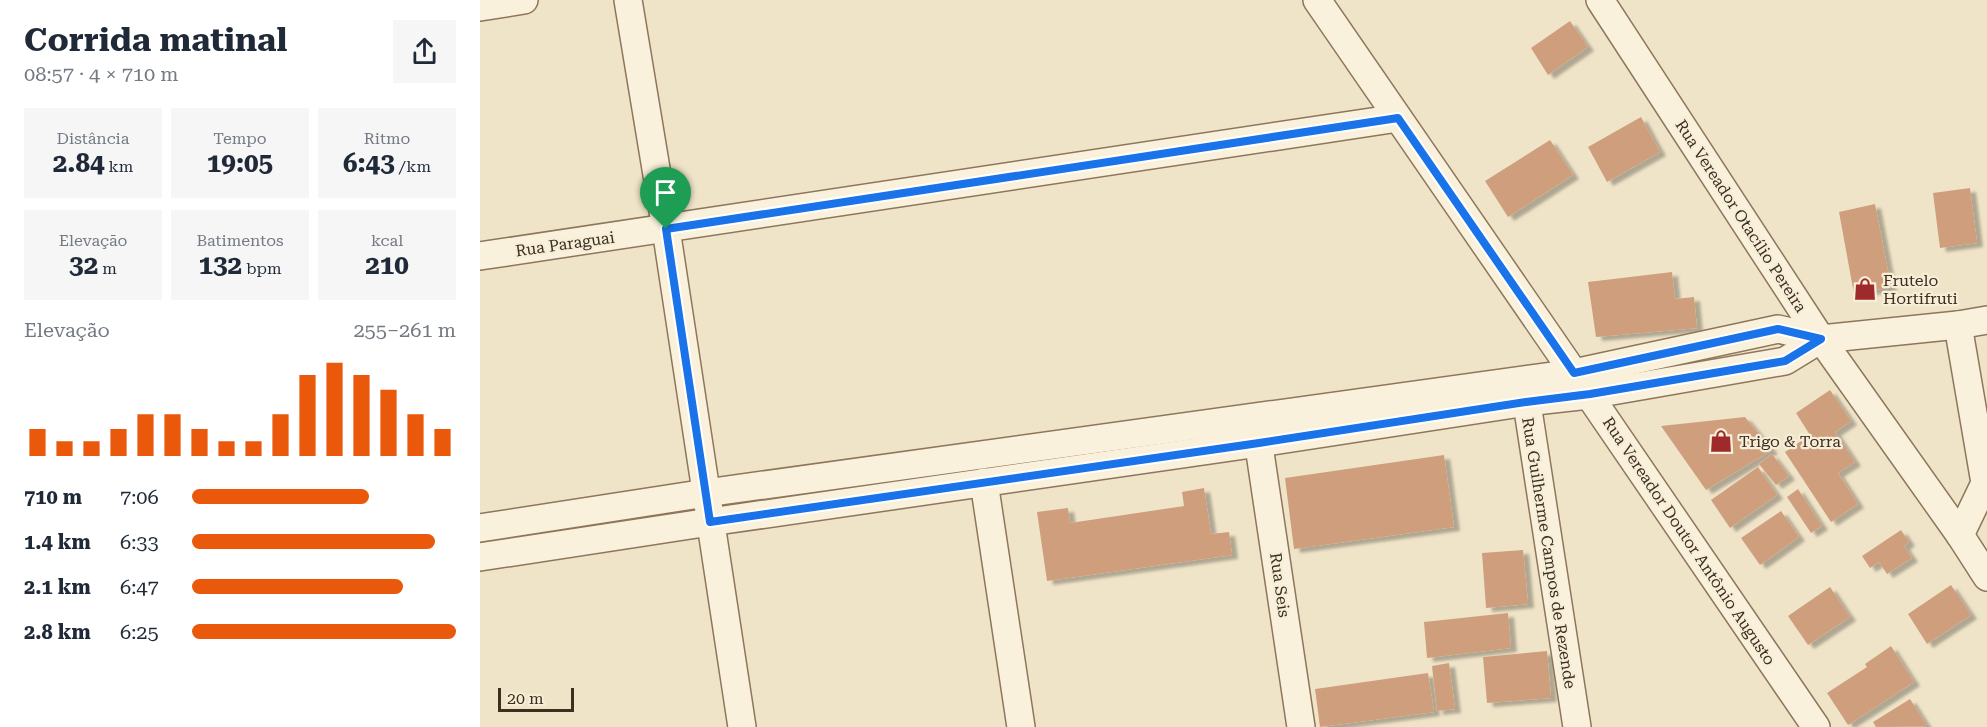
<!DOCTYPE html>
<html lang="pt">
<head>
<meta charset="utf-8">
<style>
  body { margin:0; font-family:"Roboto Serif",serif; background:#f6f6f7; color:#1f2937; height:100vh; display:flex; flex-direction:column; font-size:22px; white-space:nowrap }
  * { box-sizing:border-box; margin:0 }
  p { font-size:20px; color:#747a83 }
  .icon { flex:none; width:33px; height:33px; fill:none; stroke:currentColor; stroke-width:2; stroke-linecap:round; stroke-linejoin:round }
  .map { position:relative; flex:1; overflow:hidden }
  .side { display:flex; flex-direction:column; background:#fff; width:480px }
  .side>* { flex:none }
  .scale { position:absolute; left:18px; bottom:15px; width:76px; box-sizing:border-box; padding-left:6px; border:3px solid #3d2e20; border-top:0; font-size:16px; line-height:21px; white-space:nowrap; color:#3d2e20; -webkit-text-stroke:4px #f7eed8; paint-order:stroke }
  .pin { position:absolute; display:grid; place-items:center; width:51px; height:51px; color:#fff; margin:-62px -26px; border-radius:50% 50% 50% 0; rotate:-45deg; box-shadow:0 0 6px #0007 }
  .pin .icon { rotate:45deg }
  .round { display:grid; place-items:center; flex:none; width:63px; height:63px; border-radius:0px; background:#f6f6f7 }
  .head { display:flex; align-items:center; justify-content:space-between; height:102px; padding:0 24px }
  h1 { font-size:33px; font-weight:700; line-height:45px }
  .figures { display:grid; grid-template-columns:repeat(3,1fr); gap:9px; height:102px; padding:6px 24px }
  .figures div { display:grid; align-content:center; border-radius:0px; background:#f6f6f7; text-align:center }
  .figures b { font-size:26px; font-weight:700 }
  .figures small { font-size:16px; font-weight:400 }
  .figures p { font-size:16px }
  .chart { height:168px; padding:12px 24px }
  .chart p { display:flex; justify-content:space-between }
  .chart svg { width:100%; height:108px; margin-top:6px; stroke:#ea580c; stroke-width:6 }
  ul { padding:0 24px; list-style:none; font-size:20px }
  li { display:grid; grid-template-columns:96px 72px 1fr; align-items:center; height:45px }
  li i { height:15px; border-radius:8px; background:#ea580c }
  main { display:flex; flex:1; min-height:0 }
  .map>svg:first-child { display:block }
</style>
</head>
<body>
<main>
<section class="side">
<div class="head"><div><h1>Corrida matinal</h1><p>08:57 · 4 × 710 m</p></div><a class="round"><svg class="icon" aria-label="share" viewBox="0 0 24 24"><path d="M12 15V3M7 8l5-5 5 5M5 13v7h14v-7"/></svg></a></div>
<div class="figures">
<div><p>Distância</p><b>2.84<small> km</small></b></div>
<div><p>Tempo</p><b>19:05</b></div>
<div><p>Ritmo</p><b>6:43<small> /km</small></b></div>
</div>
<div class="figures">
<div><p>Elevação</p><b>32<small> m</small></b></div>
<div><p>Batimentos</p><b>132<small> bpm</small></b></div>
<div><p>kcal</p><b>210</b></div>
</div>
<div class="chart"><p><span>Elevação</span>255–261 m</p>
<svg viewBox="0 0 160 44" preserveAspectRatio="none"><path d="M5 44V33M15 44V38M25 44V38M35 44V33M45 44V27M55 44V27M65 44V33M75 44V38M85 44V38M95 44V27M105 44V11M115 44V6M125 44V11M135 44V17M145 44V27M155 44V33"/></svg>
</div>
<ul>
<li><b>710 m</b>7:06<i style="width:67%"></i></li>
<li><b>1.4 km</b>6:33<i style="width:92%"></i></li>
<li><b>2.1 km</b>6:47<i style="width:80%"></i></li>
<li><b>2.8 km</b>6:25<i style="width:100%"></i></li>
</ul>
</section>
<div class="map">
<svg width="1507" height="727" viewBox="0 0 1507 727">
  <defs>
    <filter id="shadow"><feDropShadow dx="6" dy="4" stdDeviation="1.5" flood-color="#0004"/></filter>
  </defs>
  <rect width="100%" height="100%" fill="#f0e4c8"/>
  <g fill="#cf9f7d" filter="url(#shadow)">
    <polygon points="1090,21 1108,47 1068,75 1051,48"/>
    <polygon points="1161,117 1180,152 1127,182 1108,147"/>
    <polygon points="1070,140 1093,175 1028,217 1005,181"/>
    <polygon points="1490,188 1497,243 1460,248 1453,193"/>
    <polygon points="1395,204 1411,287 1374,294 1359,212"/>
    <polygon points="1192,272 1195,299 1214,297 1217,328 1116,337 1108,282"/>
    <polygon points="1350,390 1371,421 1355,432 1375,462 1358,473 1378,504 1351,522 1305,452 1330,435 1316,413"/>
    <polygon points="1265,417 1292,450 1226,490 1181,426"/>
    <polygon points="1292,454 1309,476 1296,485 1279,464"/>
    <polygon points="964,455 974,527 814,549 805,478"/>
    <polygon points="1278,467 1297,495 1250,528 1231,500"/>
    <polygon points="724,488 731,534 749,532 752,555 567,581 557,512 588,508 590,523 704,506 702,492"/>
    <polygon points="1318,489 1342,526 1331,533 1307,497"/>
    <polygon points="1301,511 1319,537 1280,565 1261,538"/>
    <polygon points="1421,530 1429,542 1424,546 1432,558 1407,574 1399,562 1390,568 1382,556"/>
    <polygon points="1043,550 1048,604 1006,608 1002,553"/>
    <polygon points="1471,585 1491,615 1447,644 1428,614"/>
    <polygon points="1350,587 1370,617 1328,645 1308,616"/>
    <polygon points="1028,613 1031,648 947,658 944,622"/>
    <polygon points="1411,646 1434,682 1368,725 1347,693 1387,667 1385,664"/>
    <polygon points="1067,651 1071,698 1007,703 1003,657"/>
    <polygon points="969,663 975,709 957,711 952,666"/>
    <polygon points="948,673 954,712 840,727 835,689"/>
    <polygon points="1430,699 1447,726 1396,727 1393,722"/>
  </g>
  <g fill="none" stroke-linecap="round" stroke-linejoin="round">
    <g stroke="#8d765c" stroke-width="30">
      <g id="minor">
        <polyline points="148,0 186,229 262,727"/>
        <polyline points="837,0 1109,395 1336,727"/>
        <polyline points="1120,0 1341,339 1480,535 1507,577"/>
        <polyline points="0,7 44,0"/>
        <polyline points="0,256 918,118"/>
        <polyline points="1478,325 1505,483 1480,535"/>
        <polyline points="1044,384 1097,727"/>
        <polyline points="776,426 821,727"/>
        <polyline points="504,482 541,727"/>
        <polyline points="0,528 226,493 1094,373 1298,329 1341,339 1478,325 1507,320"/>
        <polyline points="0,557 230,522 779,443 1046,402 1109,395 1305,361 1341,339"/>
      </g>
    </g>
    <use href="#minor" stroke="#faf1dc" stroke-width="27"/>
  </g>
  <g fill="none" stroke-linecap="round" stroke-linejoin="round">
    <g stroke="#fff" stroke-width="12">
      <polygon id="route" points="918,118 1094,373 1298,329 1341,339 1305,361 1110,394 1046,402 779,443 230,522 186,229"/>
    </g>
    <use href="#route" stroke="#1a73e8" stroke-width="8"/>
  </g>
  <defs>
    <g id="shop-bare" transform="scale(1.8)"><path d="M-5-2.5h2.3a2.7 3.5 0 0 1 5.4 0H5L5.5 6h-11ZM-1.5-2.5h3a1.5 2.3 0 0 0-3 0Z" fill="#9e2a2b" stroke="#f7eed8" stroke-width="2.5" paint-order="stroke"/></g>
  </defs>
  <g fill-rule="evenodd">
    <use href="#shop-bare" x="1385" y="289"/>
    <use href="#shop-bare" x="1241" y="441"/>
  </g>
  <g text-anchor="middle" dominant-baseline="central" stroke-width="4.5" stroke-linejoin="round" paint-order="stroke">
    <g font-size="16" fill="#3d2e20" stroke="#f7eed8">
      <text transform="translate(1261 216) rotate(57)">Rua Vereador Otacílio Pereira</text>
      <text transform="translate(85 244) rotate(-8)">Rua Paraguai</text>
      <text transform="translate(1209 541) rotate(56)">Rua Vereador Doutor Antônio Augusto</text>
      <text transform="translate(1069 553) rotate(81)">Rua Guilherme Campos de Rezende</text>
      <text transform="translate(800 585) rotate(82)">Rua Seis</text>
    </g>
    <g font-size="16" fill="#3d2e20" stroke="#f7eed8" text-anchor="start">
      <text x="1403" y="280">Frutelo<tspan x="1403" dy="18">Hortifruti</tspan></text>
      <text x="1259" y="441">Trigo &amp; Torra</text>
    </g>
  </g>
</svg>
<div class="scale">20 m</div>
<div class="pin" style="left:186px;top:229px;background:#1e9e55"><svg class="icon" aria-label="arrive" viewBox="0 0 24 24"><path d="M6 21V4h12l-3 4 3 4H6"/></svg></div>
</div>
</main>
</body>
</html>
